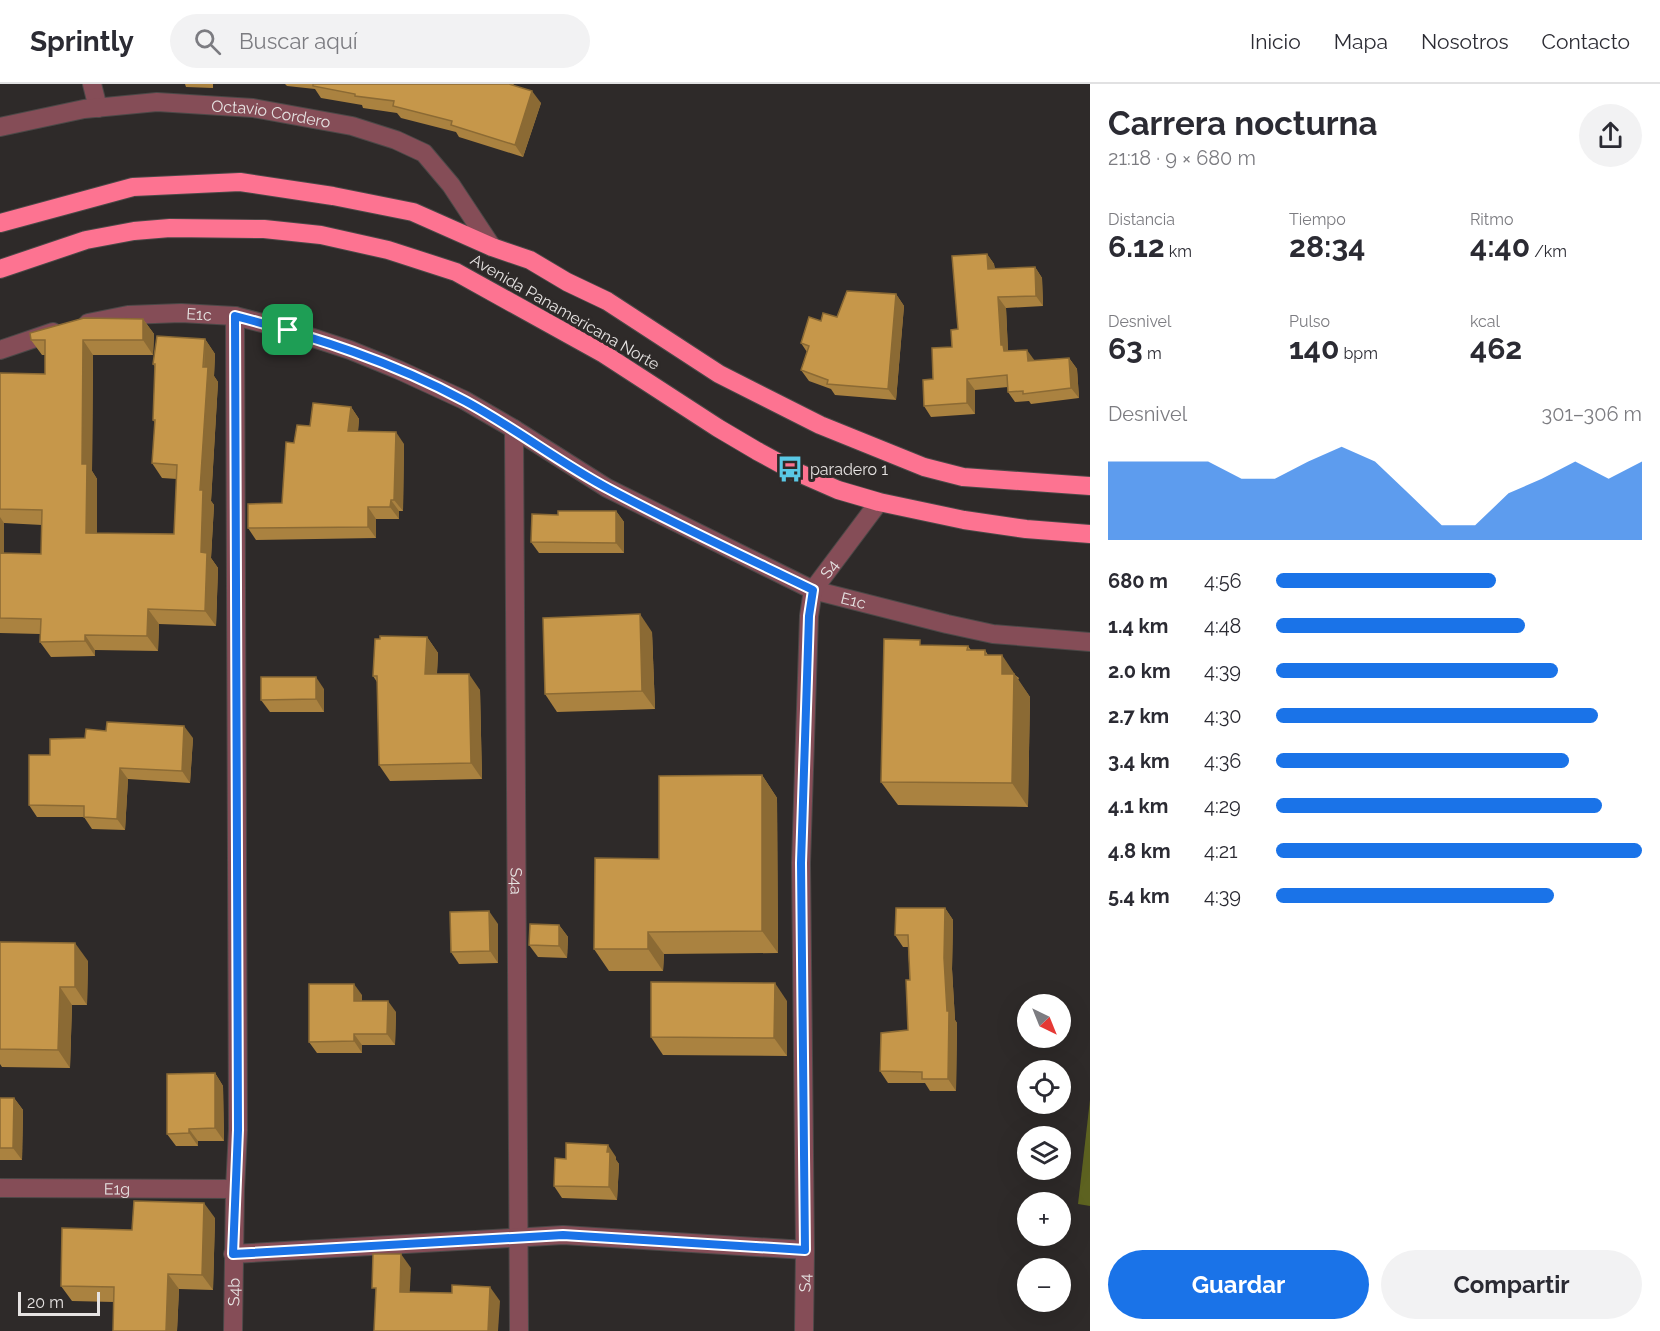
<!DOCTYPE html>
<html lang="es">
<head>
<meta charset="utf-8">
<style>
  body { margin:0; font-family:Raleway,sans-serif; background:#f2f2f3; color:#2b2b33; height:100vh; display:flex; flex-direction:column; font-size:22px; white-space:nowrap }
  * { box-sizing:border-box; margin:0 }
  p { font-size:20px; color:#7c7c81 }
  .icon { flex:none; width:33px; height:33px; fill:none; stroke:currentColor; stroke-width:2; stroke-linecap:round; stroke-linejoin:round }
  .map { position:relative; flex:1; overflow:hidden }
  .details { display:flex; flex-direction:column; background:#fff; width:570px }
  .details>* { flex:none }
  .needle { width:39px; rotate:137deg }
  .tools { position:absolute; left:1017px; top:910px; display:grid; gap:12px }
  .tools a { display:grid; place-items:center; width:54px; height:54px; border-radius:50%; background:#fff; box-shadow:0 6px 24px #0002; font-size:30px }
  .scale { position:absolute; left:18px; bottom:15px; width:82px; box-sizing:border-box; padding-left:6px; border:3px solid #e6e3e2; border-top:0; font-size:16px; line-height:21px; white-space:nowrap; color:#e6e3e2; -webkit-text-stroke:4px #2e2a29; paint-order:stroke }
  .pin { position:absolute; display:grid; place-items:center; width:51px; height:51px; color:#fff; margin:-26px; border-radius:12px; box-shadow:0 3px 9px #0006 }
  .round { display:grid; place-items:center; flex:none; width:63px; height:63px; border-radius:32px; background:#f2f2f3 }
  .headline { display:flex; align-items:center; justify-content:space-between; height:102px; padding:0 18px }
  h1 { font-size:33px; font-weight:700; line-height:45px }
  .figures { display:grid; grid-template-columns:repeat(3,1fr); gap:9px; height:102px; padding:6px 18px }
  .figures div { display:grid; align-content:center }
  .figures b { font-size:30px; font-weight:700 }
  .figures small { font-size:16px; font-weight:400 }
  .figures p { font-size:16px }
  .chart { height:168px; padding:12px 18px }
  .chart p { display:flex; justify-content:space-between }
  .chart svg { width:100%; height:108px; margin-top:6px; fill:#1a73e8; opacity:.7 }
  .button { display:flex; gap:12px; margin-top:auto; padding:12px 18px }
  .button a { flex:1; height:69px; border-radius:36px; background:#1a73e8; color:#fff; font-size:24px; font-weight:700; line-height:69px; text-align:center }
  .button a+a { background:#f2f2f3; color:#2b2b33 }
  ul { padding:0 18px; list-style:none; font-size:20px }
  li { display:grid; grid-template-columns:96px 72px 1fr; align-items:center; height:45px }
  li i { height:15px; border-radius:8px; background:#1a73e8 }
  header { display:flex; align-items:center; gap:36px; box-sizing:border-box; height:84px; padding:0 30px; background:#fff; border-bottom:2px solid #e1e1e2 }
  header strong { font-size:28px }
  nav { display:flex; gap:33px; margin-inline-start:auto; font-size:21px }
  .search { width:420px; height:54px; background:#f2f2f3; display:flex; align-items:center; gap:15px; box-sizing:border-box; padding:0 21px; border-radius:33px; color:#7c7c81; font-size:22px }
  main { display:flex; flex:1; min-height:0 }
  .map>svg:first-child { display:block }
</style>
</head>
<body>
<header>
<strong>Sprintly</strong>
<div class="search"><svg class="icon" aria-label="search" viewBox="0 0 24 24"><circle cx="10" cy="10" r="6"/><path d="M15 15l6 6"/></svg>Buscar aquí</div>
<nav><a>Inicio</a><a>Mapa</a><a>Nosotros</a><a>Contacto</a></nav>
</header>
<main>
<div class="map">
<svg width="1090" height="1247" viewBox="0 0 1090 1247">
  <rect width="100%" height="100%" fill="#2e2a29"/>
  <polygon fill="#5d6220" points="1090,1016 1090,1122 1078,1120"/>
  <g fill="none" stroke-linecap="round" stroke-linejoin="round">
    <g stroke="#4b4847" stroke-width="20">
      <g id="minor">
        <polyline points="92,0 98,24"/>
        <path id="s1" d="M0,43l84,-18 73,-7 96,6 99,18 44,14 28,13 27,32 41,62"/>
        <path id="s2" d="M88,239l40,-8 53,-2 54,3 54,14 61,20 49,20 65,30 50,29 93,59 206,102 134,34 46,10 97,8"/>
        <polyline points="0,266 53,248"/>
        <path id="s3" d="M514,345l5,902"/>
        <path id="s4" d="M0,1104l235,1"/>
        <polyline points="233,1170 563,1151 805,1166"/>
        <path id="s5" d="M233,1247l2,-142 3,-59 -3,-814"/>
        <path id="s6" d="M804,1247l1,-81 -4,-387 8,-247 4,-26 66,-88"/>
      </g>
    </g>
    <g stroke="#4b4847" stroke-width="20">
      <g id="highway">
        <polyline points="0,139 133,103 240,98 333,112 413,128 492,163 530,176 567,198 607,217 719,290 820,341 924,383 963,393 1090,402"/>
        <polyline points="0,185 86,156 134,147 170,144 264,145 321,151 388,166 456,188 604,270 718,344 757,367 790,385 838,406 879,418 964,436 1026,445 1090,450"/>
      </g>
    </g>
    <use href="#minor" stroke="#854d57" stroke-width="18"/>
    <use href="#highway" stroke="#fd7391" stroke-width="18"/>
  </g>
  <g fill="#aa8240" fill-rule="evenodd">
    <polygon points="185,0 213,0 213,4 186,3"/>
    <polygon points="285,0 513,0 515,2 541,19 523,73 459,53 456,48 401,34 397,29 363,24 362,21 321,14 315,5 287,2"/>
    <polygon points="987,170 994,180 995,185 1035,183 1042,194 1043,222 1006,224 1008,267 1034,277 1069,274 1077,285 1079,314 1031,320 1029,317 1015,318 1008,308 1008,303 975,306 975,330 931,333 924,322 933,295 952,263"/>
    <polygon points="896,210 904,222 896,316 835,311 831,305 809,297 801,286 807,268 801,259 821,237 837,233"/>
    <path d="M143,235l11,15 -1,21h-60l-1,116 5,8v54l77,1 3,-55 -15,-1 -10,-15 3,-40 -2,-3 2,-53 -2,-3 52,-25 10,15 -1,22 4,6 -7,119 3,4 -3,53 7,10 -2,58 -57,-2 -1,27 -63,-1v6l-44,1 -11,-15v-8l-40,-1v-260l45,1v-19h-3l-11,-15zM4,439l38,2 -1,29 -37,-1z"/>
    <polygon points="351,323 359,335 358,347 404,360 403,427 399,427 399,435 376,435 376,454 256,456 248,444 282,419 294,359"/>
    <polygon points="616,427 624,438 624,469 539,469 531,458 558,431"/>
    <polygon points="652,548 655,625 557,628 545,610"/>
    <polygon points="427,553 438,569 437,590 480,606 482,695 390,697 379,681 377,598 373,592 380,555"/>
    <polygon points="923,561 968,562 971,566 985,566 988,571 1019,594 1018,596 1030,613 1028,723 898,721 881,698"/>
    <polygon points="324,605 324,628 270,628 261,616"/>
    <polygon points="193,654 190,699 128,695 125,746 92,745 84,733 37,733 29,721 50,671"/>
    <polygon points="762,691 777,714 778,869 664,870 663,887 609,887 594,865"/>
    <polygon points="945,824 953,836 952,885 955,936 957,939 956,1007 930,1007 925,999 888,999 880,987 908,946 910,896 908,863 903,863 895,851"/>
    <polygon points="498,840 498,879 459,880 451,868"/>
    <polygon points="559,841 568,853 567,874 538,873 529,861"/>
    <polygon points="0,858 88,877 87,921 72,921 70,984 2,983 0,980"/>
    <polygon points="362,911 362,917 396,928 395,961 362,961 362,969 317,969 309,958"/>
    <polygon points="787,917 787,972 663,971 651,953"/>
    <polygon points="215,989 223,1002 224,1057 198,1057 198,1062 176,1062 167,1050"/>
    <polygon points="0,1014 14,1014 23,1026 22,1076 0,1076"/>
    <polygon points="616,1073 616,1076 619,1080 617,1116 562,1114 554,1102 566,1075"/>
    <polygon points="215,1134 213,1206 179,1205 177,1247 113,1247 114,1218 72,1217 61,1202 132,1146"/>
  </g>
  <g fill="#8b6a34">
    <polygon points="532,7 541,19 523,73 515,61"/>
    <polygon points="987,170 994,180 995,195 988,185"/>
    <polygon points="1035,183 1042,194 1043,222 1036,212"/>
    <polygon points="896,210 904,222 896,316 888,305"/>
    <polygon points="998,213 1006,224 1008,268 1004,267 1001,261"/>
    <polygon points="143,235 154,250 153,271 143,256"/>
    <polygon points="205,255 215,270 214,292 218,298 211,417 214,421 211,474 218,484 216,542 205,527 201,468 200,406"/>
    <polygon points="83,256 93,271 92,387 97,395 97,464 86,449 82,380"/>
    <polygon points="1027,266 1035,277 1028,277"/>
    <polygon points="1069,274 1077,285 1079,314 1071,304"/>
    <polygon points="967,295 975,306 975,330 967,319"/>
    <polygon points="351,323 359,335 357,359 348,347"/>
    <polygon points="396,348 404,360 403,427 394,416"/>
    <polygon points="391,416 399,427 399,435 390,423"/>
    <polygon points="368,423 376,435 376,454 368,443"/>
    <polygon points="616,427 624,438 624,469 616,459"/>
    <polygon points="0,433 4,439 4,484 0,478"/>
    <polygon points="148,525 159,540 158,567 147,552"/>
    <polygon points="640,530 652,548 655,625 642,607"/>
    <polygon points="85,551 95,566 95,572 85,557"/>
    <polygon points="427,553 438,569 436,606 425,590"/>
    <polygon points="1002,571 1030,613 1028,723 1012,699 1002,590"/>
    <polygon points="469,590 480,606 482,695 471,679"/>
    <polygon points="316,593 324,605 324,628 316,615"/>
    <polygon points="184,642 193,654 190,699 182,687"/>
    <polygon points="120,684 128,695 125,746 117,735"/>
    <polygon points="762,691 777,714 778,869 762,847"/>
    <polygon points="945,824 953,836 952,885 955,936 957,939 956,1007 948,995 947,927 944,874"/>
    <polygon points="489,827 498,840 498,879 490,867"/>
    <polygon points="559,841 568,853 567,874 559,862"/>
    <polygon points="648,848 664,870 663,887 648,865"/>
    <polygon points="75,859 88,877 87,921 75,903"/>
    <polygon points="775,899 787,917 787,972 774,954"/>
    <polygon points="354,900 362,911 362,928 354,917"/>
    <polygon points="60,903 72,921 70,984 58,966"/>
    <polygon points="388,917 396,928 395,961 387,950"/>
    <polygon points="354,950 362,961 362,969 354,957"/>
    <polygon points="215,989 223,1002 224,1057 215,1044"/>
    <polygon points="14,1014 23,1026 22,1076 13,1064"/>
    <polygon points="189,1045 198,1057 198,1062 189,1049"/>
    <polygon points="608,1061 616,1073 616,1076 619,1080 617,1116 609,1103 607,1068"/>
    <polygon points="204,1119 215,1134 213,1206 202,1191"/>
    <polygon points="401,1170 411,1184 409,1222 400,1208"/>
    <polygon points="168,1190 179,1205 177,1247 166,1247"/>
    <polygon points="490,1203 500,1217 498,1247 488,1247"/>
  </g>
  <g fill="#c6974a" stroke="#8b6a34" stroke-width="1.5">
    <polygon points="313,0 509,0 532,7 515,61 451,41 452,37 393,22 394,17 355,12 355,10 313,2"/>
    <polygon points="987,170 988,185 1035,183 1036,212 998,213 1001,261 1003,261 1004,267 1027,266 1028,277 1069,274 1071,304 1023,310 1023,307 1008,308 1007,291 967,295 967,319 924,322 923,296 933,295 932,264 952,263 951,246 958,245 952,172"/>
    <polygon points="847,207 896,210 888,305 827,300 828,296 801,286 809,262 801,259 809,233 821,237 823,229 837,233"/>
    <polygon points="84,234 143,235 143,256 83,256 82,380 87,380 86,449 174,450 177,381 152,379 155,336 153,336 155,280 153,280 157,252 205,255 203,283 208,283 200,406 203,406 201,468 207,469 205,527 148,525 147,552 85,551 85,557 40,558 41,535 0,534 0,469 41,470 42,426 0,425 0,289 45,290 45,256 31,256 30,249"/>
    <polygon points="313,319 351,323 348,347 396,348 394,416 391,416 390,423 368,423 368,443 248,444 248,420 282,419 286,358 294,359 297,341 310,342"/>
    <polygon points="558,427 616,427 616,459 531,458 532,430 558,431"/>
    <polygon points="640,530 642,607 545,610 543,534"/>
    <polygon points="380,552 427,553 425,590 469,590 471,679 379,681 377,592 373,592 375,555 380,555"/>
    <polygon points="884,555 920,556 920,561 968,562 967,566 985,566 985,571 1002,571 1002,590 1014,590 1012,699 881,698"/>
    <polygon points="261,593 316,593 316,615 261,616"/>
    <polygon points="107,638 184,642 182,687 120,684 117,735 84,733 84,722 29,721 29,671 50,671 50,655 85,654 86,645 106,647"/>
    <polygon points="762,691 762,847 648,848 648,865 594,865 595,774 659,775 659,692"/>
    <polygon points="896,824 945,824 944,874 947,927 949,927 948,995 922,995 922,988 880,987 881,949 908,946 906,896 910,896 908,851 895,851"/>
    <polygon points="489,827 490,867 451,868 450,828"/>
    <polygon points="530,840 559,841 559,862 529,861"/>
    <polygon points="0,858 75,859 75,903 60,903 58,966 0,965"/>
    <polygon points="651,898 775,899 774,954 651,953"/>
    <polygon points="309,900 354,900 354,917 388,917 387,950 354,950 354,957 309,958"/>
    <polygon points="215,989 215,1044 189,1045 189,1049 167,1050 167,990"/>
    <polygon points="0,1014 14,1014 13,1064 0,1064"/>
    <polygon points="566,1059 608,1061 607,1068 610,1068 609,1103 554,1102 555,1074 566,1075"/>
    <polygon points="134,1117 204,1119 202,1191 168,1190 166,1247 113,1247 114,1203 61,1202 62,1144 132,1146"/>
    <polygon points="373,1170 401,1170 400,1208 452,1209 452,1201 490,1203 488,1247 374,1247 376,1204 372,1204"/>
  </g>
  <g fill="none" stroke-linecap="round" stroke-linejoin="round">
    <g stroke="#fff" stroke-width="12">
      <path id="route" d="M235,232c80,21 158,46 230,85 50,27 95,62 144,88 67,36 136,68 204,101l-4,26 -8,247 4,387 -242,-15 -330,19 5,-124z"/>
    </g>
    <use href="#route" stroke="#1a73e8" stroke-width="8"/>
  </g>
  <defs>
    <g id="bus-bare" transform="scale(2.07)"><path d="M-5-6H5V4H4V6H2V4H-2V6H-4V4H-5ZM-3.5-4V0h7V-4ZM-3.5 1.2v1.5H-2V1.2ZM2 1.2v1.5H3.5V1.2Z" fill="#5ac8e5" stroke="#2e2a29" stroke-width="2.5" paint-order="stroke"/></g>
  </defs>
  <g fill-rule="evenodd">
    <use href="#bus-bare" x="790" y="385"/>
  </g>
  <g text-anchor="middle" dominant-baseline="central" stroke-width="6" stroke-linejoin="round" paint-order="stroke">
    <g font-size="16" fill="#e6e3e2" stroke="#2e2a29">
      <text stroke="none"><textPath href="#s1" startOffset="274">Octavio Cordero</textPath></text>
      <text transform="translate(565 228) rotate(30)">Avenida Panamericana Norte</text>
      <text stroke="none"><textPath href="#s2" startOffset="112">E1c</textPath></text>
      <text stroke="none"><textPath href="#s6" startOffset="768">S4</textPath></text>
      <text stroke="none"><textPath href="#s2" startOffset="832">E1c</textPath></text>
      <text stroke="none"><textPath href="#s3" startOffset="452">S4a</textPath></text>
      <text stroke="none"><textPath href="#s4" startOffset="117">E1g</textPath></text>
      <text stroke="none"><textPath href="#s6" startOffset="48">S4</textPath></text>
      <text stroke="none"><textPath href="#s5" startOffset="39">S4b</textPath></text>
    </g>
    <g font-size="16" fill="#e6e3e2" stroke="#2e2a29" text-anchor="start">
      <text x="810" y="385">paradero 1</text>
    </g>
  </g>
</svg>
<div class="tools">
<a><svg class="needle" viewBox="-14 -14 28 28"><path d="M0-13l5 13h-10z" fill="#e53935"/><path d="M0 13l5-13h-10z" fill="#7c7c81"/></svg></a>
<a><svg class="icon" aria-label="locate" viewBox="0 0 24 24"><circle cx="12" cy="12" r="6"/><path d="M12 2v4M12 18v4M2 12h4M18 12h4"/></svg></a>
<a><svg class="icon" aria-label="layers" viewBox="0 0 24 24"><path d="M12 4l9 5-9 5-9-5zM3 14l9 5 9-5"/></svg></a>
<a>+</a>
<a>−</a>
</div>
<div class="scale">20 m</div>
<div class="pin" style="left:288px;top:246px;background:#1e9e55"><svg class="icon" aria-label="arrive" viewBox="0 0 24 24"><path d="M6 21V4h12l-3 4 3 4H6"/></svg></div>
</div>
<section class="details">
<div class="headline"><div><h1>Carrera nocturna</h1><p>21:18 · 9 × 680 m</p></div><a class="round"><svg class="icon" aria-label="share" viewBox="0 0 24 24"><path d="M12 15V3M7 8l5-5 5 5M5 13v7h14v-7"/></svg></a></div>
<div class="figures">
<div><p>Distancia</p><b>6.12<small> km</small></b></div>
<div><p>Tiempo</p><b>28:34</b></div>
<div><p>Ritmo</p><b>4:40<small> /km</small></b></div>
</div>
<div class="figures">
<div><p>Desnivel</p><b>63<small> m</small></b></div>
<div><p>Pulso</p><b>140<small> bpm</small></b></div>
<div><p>kcal</p><b>462</b></div>
</div>
<div class="chart"><p><span>Desnivel</span>301–306 m</p>
<svg viewBox="0 0 160 44" preserveAspectRatio="none"><path d="M0 44V12L10 12L20 12L30 12L40 19L50 19L60 12L70 6L80 12L90 25L100 38L110 38L120 25L130 19L140 12L150 19L160 12V44z"/></svg>
</div>
<ul>
<li><b>680 m</b>4:56<i style="width:60%"></i></li>
<li><b>1.4 km</b>4:48<i style="width:68%"></i></li>
<li><b>2.0 km</b>4:39<i style="width:77%"></i></li>
<li><b>2.7 km</b>4:30<i style="width:88%"></i></li>
<li><b>3.4 km</b>4:36<i style="width:80%"></i></li>
<li><b>4.1 km</b>4:29<i style="width:89%"></i></li>
<li><b>4.8 km</b>4:21<i style="width:100%"></i></li>
<li><b>5.4 km</b>4:39<i style="width:76%"></i></li>
</ul>
<div class="button"><a>Guardar</a><a>Compartir</a></div>
</section>
</main>
</body>
</html>
